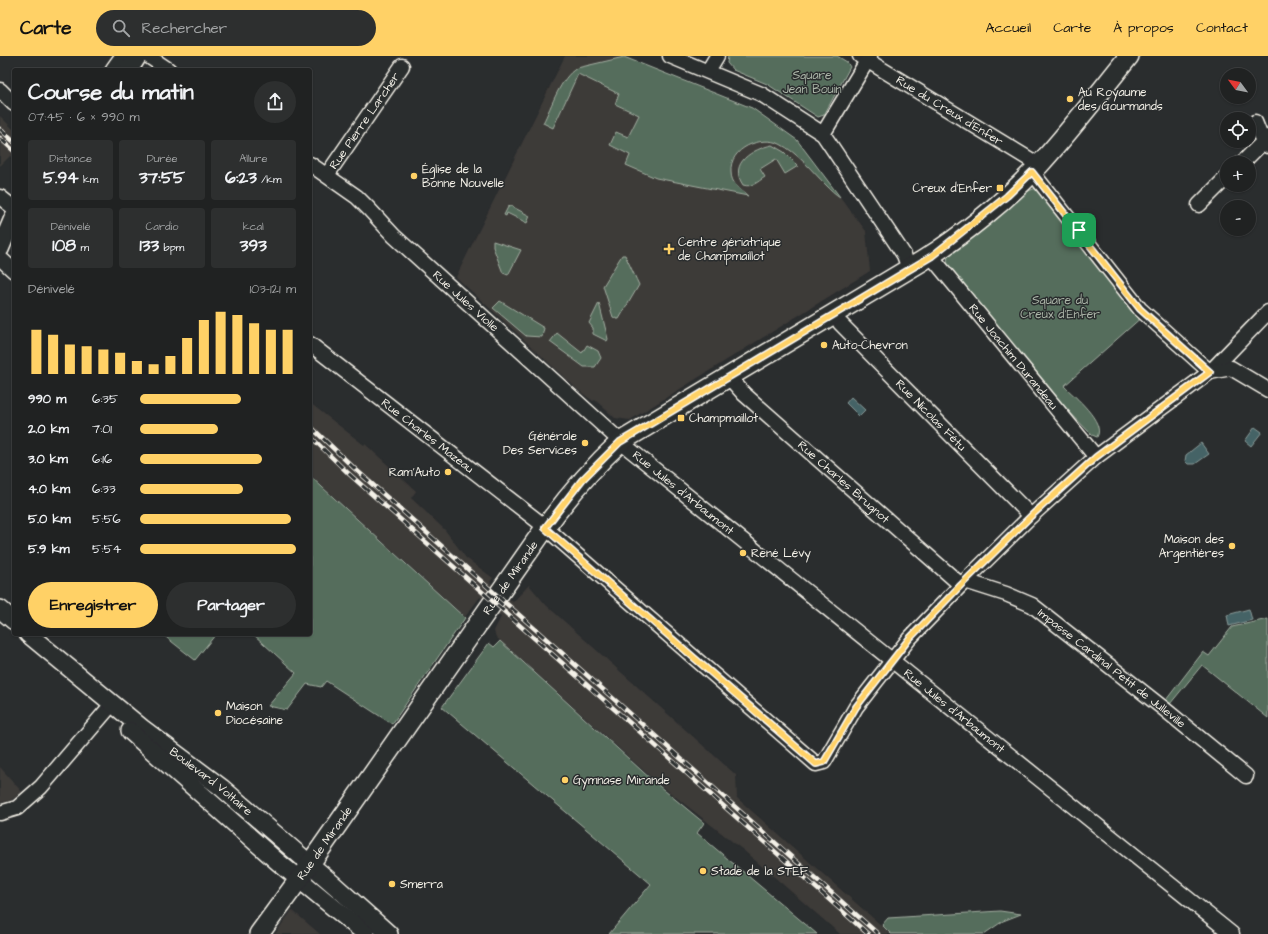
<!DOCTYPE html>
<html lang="fr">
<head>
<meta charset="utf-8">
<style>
  body { margin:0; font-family:"Architects Daughter",sans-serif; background:#2d2f2f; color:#f1f3f6; height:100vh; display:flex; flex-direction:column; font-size:15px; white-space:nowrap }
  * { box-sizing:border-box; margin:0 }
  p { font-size:13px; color:#a2a4a5 }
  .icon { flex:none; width:22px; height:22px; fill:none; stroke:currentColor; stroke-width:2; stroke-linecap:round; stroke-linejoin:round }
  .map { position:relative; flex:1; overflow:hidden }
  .side { position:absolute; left:12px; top:12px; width:300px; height:568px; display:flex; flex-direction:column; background:#202222; border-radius:4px; box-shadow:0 1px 3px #0004,0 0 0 1px #3d3f40 }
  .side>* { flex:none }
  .needle { width:26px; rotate:302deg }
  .fabs { position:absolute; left:1220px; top:12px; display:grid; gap:8px }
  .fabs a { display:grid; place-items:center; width:36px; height:36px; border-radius:50%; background:#202222; box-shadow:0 1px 3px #0004,0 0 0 1px #3d3f40; font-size:20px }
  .pin { position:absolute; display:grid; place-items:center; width:34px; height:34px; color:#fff; margin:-17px; border-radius:8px; box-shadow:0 2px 6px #0006 }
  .round { display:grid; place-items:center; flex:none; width:42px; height:42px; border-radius:21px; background:#2d2f2f }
  .headline { display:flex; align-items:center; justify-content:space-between; height:68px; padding:0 16px }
  h1 { font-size:22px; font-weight:700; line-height:30px }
  .figures { display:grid; grid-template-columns:repeat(3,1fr); gap:6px; height:68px; padding:4px 16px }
  .figures div { display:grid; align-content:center; border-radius:4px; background:#2d2f2f; text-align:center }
  .figures b { font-size:17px; font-weight:700 }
  .figures small { font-size:11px; font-weight:400 }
  .figures p { font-size:11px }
  .chart { height:112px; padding:8px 16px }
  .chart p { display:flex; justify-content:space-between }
  .chart svg { width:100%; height:72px; margin-top:4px; stroke:#ffd166; stroke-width:6 }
  .cta { display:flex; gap:8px; margin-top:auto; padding:8px 16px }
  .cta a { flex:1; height:46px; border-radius:24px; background:#ffd166; color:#111; font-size:16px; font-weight:700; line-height:46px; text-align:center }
  .cta a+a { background:#2d2f2f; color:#f1f3f6 }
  ul { padding:0 16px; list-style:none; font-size:13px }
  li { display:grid; grid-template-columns:64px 48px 1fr; align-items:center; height:30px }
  li i { height:10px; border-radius:5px; background:#ffd166 }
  header { display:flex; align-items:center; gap:24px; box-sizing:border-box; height:56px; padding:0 20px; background:#ffd166; color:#111 }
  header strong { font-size:19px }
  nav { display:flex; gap:22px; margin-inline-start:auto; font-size:14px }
  .search { width:280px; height:36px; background:#2d2f2f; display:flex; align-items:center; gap:10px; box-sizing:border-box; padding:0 14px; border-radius:22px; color:#a2a4a5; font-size:15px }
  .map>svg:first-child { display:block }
</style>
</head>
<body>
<header>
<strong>Carte</strong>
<div class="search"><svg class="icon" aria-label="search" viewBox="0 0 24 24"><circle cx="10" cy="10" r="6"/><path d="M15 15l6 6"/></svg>Rechercher</div>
<nav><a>Accueil</a><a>Carte</a><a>À propos</a><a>Contact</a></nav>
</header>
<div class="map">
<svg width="1268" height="878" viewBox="0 0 1268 878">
  <rect width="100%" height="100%" fill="#2a2d2e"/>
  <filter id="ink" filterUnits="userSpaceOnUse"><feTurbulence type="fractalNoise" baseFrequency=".025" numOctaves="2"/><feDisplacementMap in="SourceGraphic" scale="8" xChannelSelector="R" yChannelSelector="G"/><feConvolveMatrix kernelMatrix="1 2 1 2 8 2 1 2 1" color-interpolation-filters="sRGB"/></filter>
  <g filter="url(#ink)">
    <g fill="#3d3a38">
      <polygon points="565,0 621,0 752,52 797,84 866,175 870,215 630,364 615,362 595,344 593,345 578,334 456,221"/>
      <polygon points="0,60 14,74 14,103 10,100 0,110"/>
      <polygon points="310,347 364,389 365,388 416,435 411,442 445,474 466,502 493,522 490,526 513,546 529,529 546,549 736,719 737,742 891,878 840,878 743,794 654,724 496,581 494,575 501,561 480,541 465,561 310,419"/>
      <polygon points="0,711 22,736 10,745 0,747"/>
      <polygon points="292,854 320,878 275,878"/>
    </g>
    <g fill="#546d5c" stroke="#a4afa2">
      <polygon points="728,0 837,0 847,6 850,11 824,59 818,61 767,28 733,14 727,7"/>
      <path d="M624,1l128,51 45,32 43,57c-5,-3 -10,-8 -14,-12 -14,-14 -28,-32 -46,-41 -19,-9 -51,4 -49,28 0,12 9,17 17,24l-92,-18 -30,-13 4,-10 -20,-10 6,-13 12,5 11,-22 -24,-11 4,-10 -41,-20 -25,54 -10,-5c9,-17 17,-45 34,-55z"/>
      <path d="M772,89l12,7 14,14 -13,8 -9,-15 -16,10 5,8c-8,5 -13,11 -22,8 -15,-22 10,-36 29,-40z"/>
      <path d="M1036,132l107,128 -79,70c10,10 42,36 33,51l-5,-2 -65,-67 -81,-98 2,-15 78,-63z"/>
      <polygon points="511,150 530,160 527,167 507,157 506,160 504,159 508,151"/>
      <polygon points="493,185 521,194 508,219 503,217 493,191"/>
      <polygon points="622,199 625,199 639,229 619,263 617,263 613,261 603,230"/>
      <polygon points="500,245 544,272 542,281 526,280 493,252"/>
      <polygon points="599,247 608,283 607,285 593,278 593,272 589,267"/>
      <polygon points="557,277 582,297 587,289 598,295 601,302 595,311 584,311 550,286"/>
      <polygon points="310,420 465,562 392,668 326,625 321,631 307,628 287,654 268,650 296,617 253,578 310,578"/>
      <polygon points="1268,563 1268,662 1202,609 1170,648 1166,644 1203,596 1209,600 1232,571"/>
      <polygon points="162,578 216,578 195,604"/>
      <polygon points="500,585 653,725 704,767 697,777 817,878 609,878 651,828 442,651 489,587 494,591"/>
      <polygon points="1000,855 1021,858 1003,865 984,878 891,878 882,869 888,862"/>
    </g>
    <g fill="#456466" stroke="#8b9c9a">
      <polygon points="851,341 865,354 859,360 846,347"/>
      <polygon points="1255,371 1262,376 1251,390 1245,385"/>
      <polygon points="1201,387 1209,398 1195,408 1188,408 1185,405 1186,399"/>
      <polygon points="1249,553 1252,564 1229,570 1227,559"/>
    </g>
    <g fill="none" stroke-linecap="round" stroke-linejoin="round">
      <g stroke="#f4f1e8" stroke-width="17">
        <g id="minor">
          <polyline points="148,0 169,14"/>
          <polyline points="670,0 761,38 823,78 904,199 909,213"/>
          <path id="s1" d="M860,0l179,109"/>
          <polyline points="708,15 717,0"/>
          <polyline points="0,34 14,48"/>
          <polyline points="1255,66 1263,86 1268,90"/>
          <polyline points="823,78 870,0"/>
          <polyline points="1242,107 1268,81"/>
          <path id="s2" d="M310,108l47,33 12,12 25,27 234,212 604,486"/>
          <polyline points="1032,116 1140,253 1210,316"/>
          <path id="s3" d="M327,119l75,-109"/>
          <polyline points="0,141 14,152"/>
          <polyline points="1199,149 1227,121"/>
          <path id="s4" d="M931,200l165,201"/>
          <polyline points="0,202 14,215"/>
          <path id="s5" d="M834,257l6,10 191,193"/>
          <path id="s6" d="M310,288l229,178 277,242 8,-2 32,-55 53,-68 52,-54 70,-69 65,-59 114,-85 58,-60"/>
          <polyline points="1210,316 1231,312 1268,334"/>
          <path id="s7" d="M728,320l16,18 217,191"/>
          <path id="s8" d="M965,525l41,13 26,11 131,103 83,68"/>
          <polyline points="0,757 17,752 41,731 107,654"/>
        </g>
      </g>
      <g stroke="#f4f1e8" stroke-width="20">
        <g id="tertiary">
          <polyline points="114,14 124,0"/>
          <polyline points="129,14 138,0"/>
          <polyline points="0,193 14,160"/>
          <polyline points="0,553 14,565"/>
          <path id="s9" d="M28,578l114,94 80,60 111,96 56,50"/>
          <polyline points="130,675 278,806 366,878"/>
        </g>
      </g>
      <g stroke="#f4f1e8" stroke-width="22">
        <g id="secondary">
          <path id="s10" d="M259,878l46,-63 240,-343c23,-32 47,-60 75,-86l302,-181c40,-25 86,-62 118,-97 31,-34 60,-72 89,-108"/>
        </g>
      </g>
      <use href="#minor" stroke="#2a2d2e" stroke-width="14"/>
      <use href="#tertiary" stroke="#2a2d2e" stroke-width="17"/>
      <use href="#secondary" stroke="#2a2d2e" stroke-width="19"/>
      <g stroke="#f4f1e8" stroke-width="4.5">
        <g id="rail">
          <polyline points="0,73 14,86"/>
          <polyline points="0,82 14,95"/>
          <polyline points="310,370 354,412 878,878"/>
          <polyline points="310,380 348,417 868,878"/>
        </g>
      </g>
      <use href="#rail" stroke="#2a2d2e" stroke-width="3" stroke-dasharray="9" stroke-linecap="butt"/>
    </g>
  </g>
  <g fill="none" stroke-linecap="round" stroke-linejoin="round" filter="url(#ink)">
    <g stroke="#fff" stroke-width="8">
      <polygon id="route" points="1032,116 1140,253 1210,316 1096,401 1031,460 961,529 909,583 856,651 824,706 816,708 545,472 582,424 620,386 932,200 1007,140"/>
    </g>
    <use href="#route" stroke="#ffd166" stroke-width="5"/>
  </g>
  <g fill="#ffd166" stroke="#2a2d2e" stroke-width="1.5">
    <circle cx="1070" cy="43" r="4"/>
    <circle cx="414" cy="120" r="4"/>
    <rect x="996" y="128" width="8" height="8" rx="2"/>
    <path d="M667 187h4v4h4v4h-4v4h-4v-4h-4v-4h4z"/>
    <circle cx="824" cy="289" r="4"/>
    <rect x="677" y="358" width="8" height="8" rx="2"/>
    <circle cx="585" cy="387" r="4"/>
    <circle cx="448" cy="416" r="4"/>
    <circle cx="1232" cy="490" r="4"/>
    <circle cx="743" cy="497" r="4"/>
    <circle cx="218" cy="657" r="4"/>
    <circle cx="565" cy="724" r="4"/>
    <circle cx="703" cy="815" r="4"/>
    <circle cx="392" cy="828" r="4"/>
  </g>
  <g text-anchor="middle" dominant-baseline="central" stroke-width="3" stroke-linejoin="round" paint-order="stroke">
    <g font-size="12" fill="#acb6a9" stroke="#2a2d2e">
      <text x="812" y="19">Square<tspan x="812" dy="14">Jean Bouin</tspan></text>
      <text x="1060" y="244">Square du<tspan x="1060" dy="14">Creux d'Enfer</tspan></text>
    </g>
    <g font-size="12" fill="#f4f1e8" stroke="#2a2d2e" text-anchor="start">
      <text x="1078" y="36">Au Royaume<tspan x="1078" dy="14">des Gourmands</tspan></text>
      <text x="422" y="113">Église de la<tspan x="422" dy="14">Bonne Nouvelle</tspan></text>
      <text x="992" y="132" text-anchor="end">Creux d'Enfer</text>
      <text x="678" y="186">Centre gériatrique<tspan x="678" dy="14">de Champmaillot</tspan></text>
      <text x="832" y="289">Auto-Chevron</text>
      <text x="689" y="362">Champmaillot</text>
      <text x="577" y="380" text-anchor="end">Générale<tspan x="577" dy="14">Des Services</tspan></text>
      <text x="440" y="416" text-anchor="end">Ram'Auto</text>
      <text x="1224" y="483" text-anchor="end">Maison des<tspan x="1224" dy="14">Argentières</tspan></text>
      <text x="751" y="497">René Lévy</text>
      <text x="226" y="650">Maison<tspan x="226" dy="14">Diocésaine</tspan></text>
      <text x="573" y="724">Gymnase Mirande</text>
      <text x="711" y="815">Stade de la STEF</text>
      <text x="400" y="828">Smerra</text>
    </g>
    <g font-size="12" fill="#f4f1e8" stroke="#2a2d2e">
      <text stroke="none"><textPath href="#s1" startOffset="105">Rue du Creux d'Enfer</textPath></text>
      <text stroke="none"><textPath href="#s3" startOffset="66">Rue Pierre Larcher</textPath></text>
      <text stroke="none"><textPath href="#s2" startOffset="208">Rue Jules Violle</textPath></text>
      <text stroke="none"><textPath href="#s4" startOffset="130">Rue Joachim Durandeau</textPath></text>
      <text stroke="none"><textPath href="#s5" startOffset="141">Rue Nicolas Fétu</textPath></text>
      <text stroke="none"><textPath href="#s6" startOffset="149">Rue Charles Mazeau</textPath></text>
      <text stroke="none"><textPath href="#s7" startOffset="157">Rue Charles Brugnot</textPath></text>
      <text stroke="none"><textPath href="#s2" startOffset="498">Rue Jules d'Arbaumont</textPath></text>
      <text stroke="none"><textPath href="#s10" startOffset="436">Rue de Mirande</textPath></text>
      <text stroke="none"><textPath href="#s8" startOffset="173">Impasse Cardinal Petit de Julleville</textPath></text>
      <text stroke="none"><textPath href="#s2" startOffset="846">Rue Jules d'Arbaumont</textPath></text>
      <text stroke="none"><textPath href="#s9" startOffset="235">Boulevard Voltaire</textPath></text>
      <text stroke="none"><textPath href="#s10" startOffset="112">Rue de Mirande</textPath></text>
    </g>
  </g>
</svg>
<div class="fabs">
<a><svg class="needle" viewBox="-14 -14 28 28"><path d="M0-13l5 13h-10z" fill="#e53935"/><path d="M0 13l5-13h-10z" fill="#a2a4a5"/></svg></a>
<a><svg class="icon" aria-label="locate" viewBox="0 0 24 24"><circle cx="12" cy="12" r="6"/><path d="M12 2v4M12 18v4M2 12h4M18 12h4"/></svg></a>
<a>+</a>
<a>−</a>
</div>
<div class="pin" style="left:1079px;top:174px;background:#1e9e55"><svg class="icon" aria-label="arrive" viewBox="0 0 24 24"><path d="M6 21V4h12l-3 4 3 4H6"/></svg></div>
<section class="side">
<div class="headline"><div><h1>Course du matin</h1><p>07:45 · 6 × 990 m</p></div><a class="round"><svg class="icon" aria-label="share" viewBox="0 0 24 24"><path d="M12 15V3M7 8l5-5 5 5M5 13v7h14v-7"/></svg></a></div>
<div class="figures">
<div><p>Distance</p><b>5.94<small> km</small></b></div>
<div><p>Durée</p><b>37:55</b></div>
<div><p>Allure</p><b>6:23<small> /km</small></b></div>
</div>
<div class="figures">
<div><p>Dénivelé</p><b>108<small> m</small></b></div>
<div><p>Cardio</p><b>133<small> bpm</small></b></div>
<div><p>kcal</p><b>393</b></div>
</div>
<div class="chart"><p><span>Dénivelé</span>103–121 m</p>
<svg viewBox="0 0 160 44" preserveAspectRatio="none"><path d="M5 44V17M15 44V20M25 44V26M35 44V27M45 44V29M55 44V31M65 44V36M75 44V38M85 44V33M95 44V22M105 44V11M115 44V6M125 44V8M135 44V13M145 44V17M155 44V17"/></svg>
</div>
<ul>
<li><b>990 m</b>6:35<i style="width:65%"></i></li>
<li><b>2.0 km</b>7:01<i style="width:50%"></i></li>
<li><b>3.0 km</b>6:16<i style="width:78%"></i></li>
<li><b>4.0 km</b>6:33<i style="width:66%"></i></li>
<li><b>5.0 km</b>5:56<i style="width:97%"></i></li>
<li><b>5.9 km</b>5:54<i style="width:100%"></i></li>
</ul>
<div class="cta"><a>Enregistrer</a><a>Partager</a></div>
</section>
</div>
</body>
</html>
